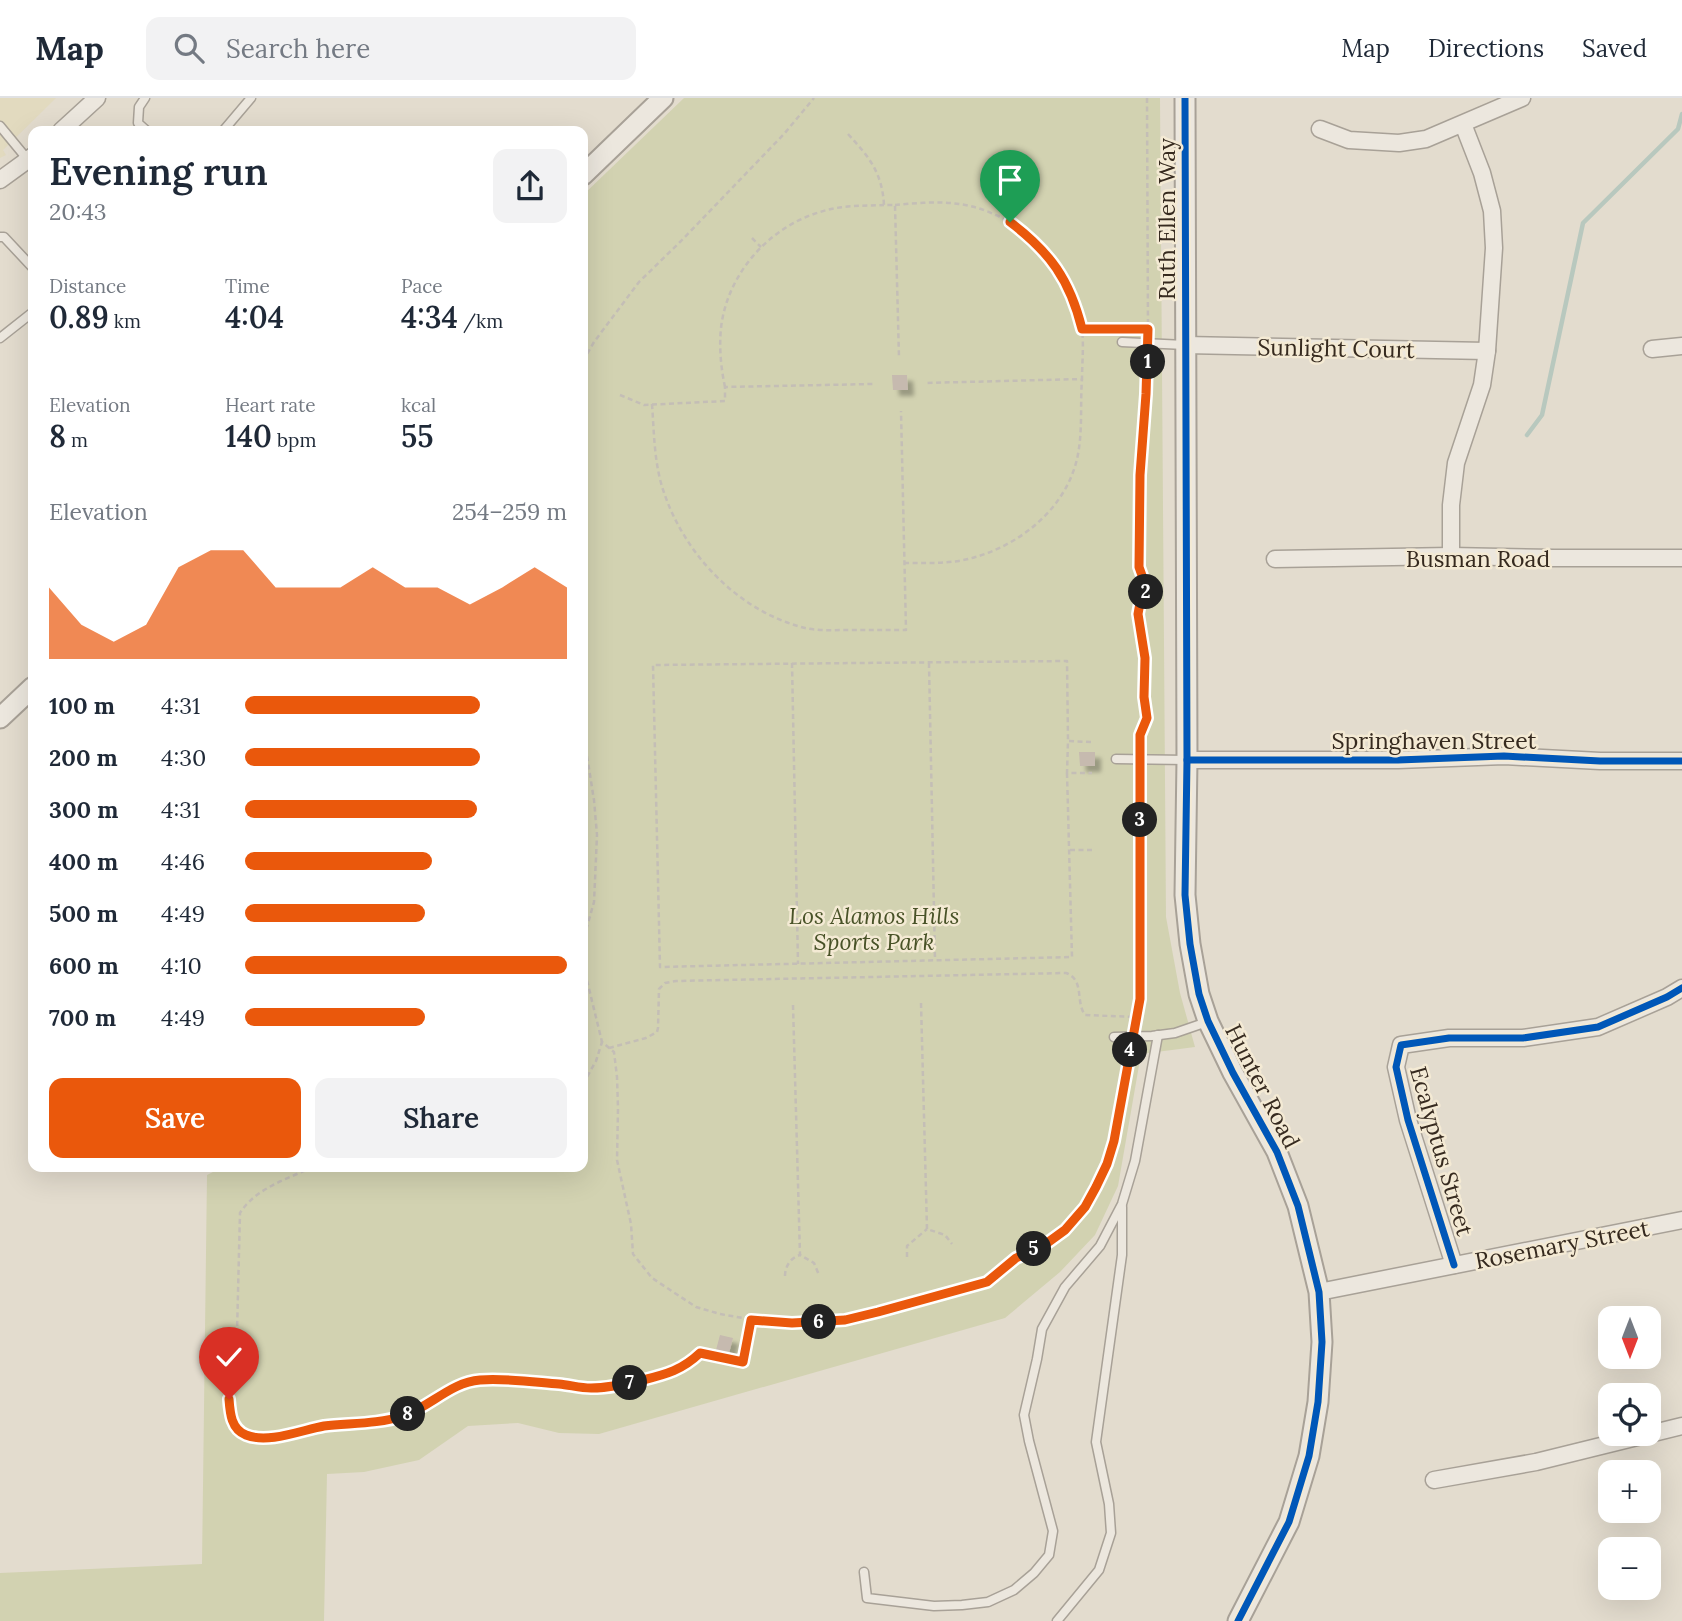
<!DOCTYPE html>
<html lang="en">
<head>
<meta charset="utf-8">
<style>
  body { margin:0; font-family:Lora,serif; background:#f2f2f3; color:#1f2937; height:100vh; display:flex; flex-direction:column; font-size:26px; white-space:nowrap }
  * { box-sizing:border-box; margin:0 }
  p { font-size:23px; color:#747a83 }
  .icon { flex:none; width:38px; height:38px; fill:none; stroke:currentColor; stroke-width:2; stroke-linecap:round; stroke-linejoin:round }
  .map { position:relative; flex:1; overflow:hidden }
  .panel { position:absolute; left:28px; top:28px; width:560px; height:1046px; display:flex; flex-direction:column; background:#fff; border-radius:14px; box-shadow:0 7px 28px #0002 }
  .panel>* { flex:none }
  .needle { width:46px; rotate:180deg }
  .fabs { position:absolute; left:1598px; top:1208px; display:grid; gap:14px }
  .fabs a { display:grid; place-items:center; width:63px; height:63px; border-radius:14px; background:#fff; box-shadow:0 7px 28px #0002; font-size:35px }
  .pin { position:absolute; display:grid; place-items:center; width:60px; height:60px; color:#fff; margin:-72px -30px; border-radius:50% 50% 50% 0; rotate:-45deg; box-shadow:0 0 7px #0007 }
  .pin .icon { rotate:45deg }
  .km { position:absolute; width:35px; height:35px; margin:-18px; border-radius:50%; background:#222; color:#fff; font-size:19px; line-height:35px; text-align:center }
  .round { display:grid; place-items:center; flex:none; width:74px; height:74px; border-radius:14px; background:#f2f2f3 }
  .overview { display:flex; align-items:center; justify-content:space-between; height:119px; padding:0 21px }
  h1 { font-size:38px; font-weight:600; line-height:52px }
  .metrics { display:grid; grid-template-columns:repeat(3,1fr); gap:10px; height:119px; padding:7px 21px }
  .metrics div { display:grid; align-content:center }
  .metrics b { font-size:30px; font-weight:600 }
  .metrics small { font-size:19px; font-weight:400 }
  .metrics p { font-size:19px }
  .chart { height:196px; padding:14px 21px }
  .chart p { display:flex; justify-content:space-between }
  .chart svg { width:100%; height:126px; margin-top:7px; fill:#ea580c; opacity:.7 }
  .button { display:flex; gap:14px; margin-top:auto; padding:14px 21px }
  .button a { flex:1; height:80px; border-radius:14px; background:#ea580c; color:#fff; font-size:28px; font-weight:600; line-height:80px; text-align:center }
  .button a+a { background:#f2f2f3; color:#1f2937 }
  ul { padding:0 21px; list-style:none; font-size:23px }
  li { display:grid; grid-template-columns:112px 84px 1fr; align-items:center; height:52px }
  li i { height:18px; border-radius:9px; background:#ea580c }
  header { display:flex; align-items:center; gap:42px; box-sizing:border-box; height:98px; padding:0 35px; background:#fff; border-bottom:2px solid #e0e1e3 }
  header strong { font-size:33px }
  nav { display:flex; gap:38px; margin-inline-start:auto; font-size:24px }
  .search { width:490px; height:63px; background:#f2f2f3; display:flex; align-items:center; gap:18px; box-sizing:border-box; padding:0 24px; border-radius:14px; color:#747a83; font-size:26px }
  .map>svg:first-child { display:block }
</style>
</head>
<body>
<header>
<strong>Map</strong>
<div class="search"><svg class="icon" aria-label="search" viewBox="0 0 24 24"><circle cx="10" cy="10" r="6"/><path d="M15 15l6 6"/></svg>Search here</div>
<nav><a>Map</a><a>Directions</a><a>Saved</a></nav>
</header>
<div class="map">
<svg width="1682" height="1523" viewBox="0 0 1682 1523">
  <defs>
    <filter id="shadow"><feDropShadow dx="6" dy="6" stdDeviation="2" flood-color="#0004"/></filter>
  </defs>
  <rect width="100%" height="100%" fill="#e3dcce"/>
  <polygon fill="#e2dabf" points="0,0 56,0 3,52 6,57 0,60"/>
  <polygon fill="#d2d2b1" points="684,0 1160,0 1166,819 1180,895 1195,949 1141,956 1118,1088 1095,1137 1060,1174 1005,1220 599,1336 559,1335 518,1325 468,1328 419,1362 364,1374 327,1376 324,1523 0,1523 0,1475 202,1466 207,1077 223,1069 583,1069 583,97"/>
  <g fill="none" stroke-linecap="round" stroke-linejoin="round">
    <polyline stroke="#b8c8be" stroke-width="4.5" points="1527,337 1542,317 1583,125 1678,31 1682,16"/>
  </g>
  <g fill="#c6baaf" filter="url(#shadow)">
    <polygon points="892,277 907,277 908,292 893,292"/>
    <polygon points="1079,654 1095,654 1095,668 1080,668"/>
    <polygon points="720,1237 733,1240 729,1255 716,1252"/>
  </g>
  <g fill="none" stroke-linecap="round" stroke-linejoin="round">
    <g stroke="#a8a197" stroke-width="11">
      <g id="service">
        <polyline points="145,0 139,9 138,25 147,33"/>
        <polyline points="0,28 28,62"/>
        <polyline points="223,33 251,0"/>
        <polyline points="0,139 4,139 33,170"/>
        <polyline points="0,240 33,214"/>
        <polyline points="1122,244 1185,247"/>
        <polyline points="1116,661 1187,662"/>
        <polyline points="1114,939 1152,938 1175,935 1207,924"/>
        <polyline points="864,1474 867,1500 934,1508 962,1507 988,1504 1014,1492 1034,1475 1049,1457 1053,1433 1029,1343 1024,1317 1037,1261 1042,1231 1065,1189 1100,1148 1122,1106 1135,1063 1158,937"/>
        <polyline points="1057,1523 1099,1472 1111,1435 1109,1406 1096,1344 1122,1157 1122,1109"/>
      </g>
    </g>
    <g stroke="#a8a197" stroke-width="19">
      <g id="minor">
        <polyline points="1320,31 1349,42 1399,45 1426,41 1522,0"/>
        <polyline points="61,33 97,0"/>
        <polyline points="0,82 33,58"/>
        <polyline points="1185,247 1487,253"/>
        <polyline points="1652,251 1682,248"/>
        <polyline points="1451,458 1451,407 1456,365 1482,287 1487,253 1494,150 1492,113 1482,75 1463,26"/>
        <polyline points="1275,461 1451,458 1554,460 1682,460"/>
        <polyline points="1187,662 1398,662 1504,658 1600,663 1682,663"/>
        <polyline points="1454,1167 1408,1022 1396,969 1401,947 1449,940 1523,940 1598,929 1667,899 1682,890"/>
        <polyline points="1319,1194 1682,1122"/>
        <polyline points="1434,1382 1536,1364 1682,1328"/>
      </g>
    </g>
    <g stroke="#a8a197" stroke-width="23">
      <g id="tertiary">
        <polyline points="1185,0 1187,662 1185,797 1190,846 1199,896 1208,923 1233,975 1277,1054 1298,1108 1319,1194 1322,1244 1318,1304 1309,1358 1289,1424 1238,1523"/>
        <polyline points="583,77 663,0"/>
        <polyline points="0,620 33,589"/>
      </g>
    </g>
    <g stroke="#c4beb6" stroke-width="2.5" stroke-dasharray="5 3.5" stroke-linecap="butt">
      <polyline points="1147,0 1148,235"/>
      <path d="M848,36c21,23 34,38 36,71h11l4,153"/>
      <path d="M895,107c21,-2 43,-4 64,-1 61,8 115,66 123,126 2,16 0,33 0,49l-157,4"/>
      <polyline points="752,140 761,149"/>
      <polyline points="1082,231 1148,231"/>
      <polyline points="583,263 594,244 639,184 681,143 784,36 814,0"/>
      <path d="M725,289c-4,-19 -6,-39 -4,-59 6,-54 48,-101 99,-116 21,-7 42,-6 64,-7"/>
      <polyline points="620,297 644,307 725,303 725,289 873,286"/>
      <path d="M652,306c2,27 2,53 9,79 19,67 75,128 144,145 13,3 28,2 42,2 20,0 39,0 59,0l-5,-219"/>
      <path d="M904,465c22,0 43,1 64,-4 50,-12 97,-49 109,-100 6,-26 3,-54 5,-80"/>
      <polyline points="792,565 798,866"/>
      <polyline points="929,565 935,862"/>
      <polyline points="583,633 594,702 597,737 594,804 583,843"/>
      <polyline points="1091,644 1068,643 1067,675 1092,675"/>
      <polyline points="1140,649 1140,637 1147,620 1144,599 1145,560 1138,516 1140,505 1146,494 1145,486 1139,469 1140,377 1148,255"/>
      <polyline points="1067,675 1072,859 660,869 653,567 1067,563 1068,643"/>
      <polyline points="1070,752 1092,752"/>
      <polyline points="583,866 602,944 614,954 617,979 618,1010 617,1062 631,1126 633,1156 652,1180 696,1209 720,1216 760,1223 792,1225 846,1222 878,1214 987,1184 1016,1159 1043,1148 1065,1132 1085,1109 1096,1089 1107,1065 1114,1043 1130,949"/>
      <polyline points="921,905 927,1131 945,1137 952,1146"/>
      <polyline points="793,907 800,1157 814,1165 819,1177"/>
      <polyline points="1135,925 1140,901 1140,674"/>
      <path d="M609,950l37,-10 11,-6 1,-4 1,-39 6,-6 11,-2 390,-8c19,7 9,28 19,42l51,2"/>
      <polyline points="583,986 596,963 602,944"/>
      <path d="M313,1069c-26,12 -57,21 -73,46l-3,119 -8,67 1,15 6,15 9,6 25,3 55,-12 55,-5 23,-5 19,-8 36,-23 20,-5 84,4 26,4 25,-1 56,-13 19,-9 12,-12 43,8 8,-41"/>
      <polyline points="907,1159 907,1148 927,1131"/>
      <path d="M785,1178c0,-9 5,-18 15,-21"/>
    </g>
    <use href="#service" stroke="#ece7de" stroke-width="8"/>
    <use href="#minor" stroke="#ece7de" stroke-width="16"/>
    <use href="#tertiary" stroke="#ece7de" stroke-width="19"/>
    <g stroke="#f4ead4" stroke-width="11">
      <g id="cycleway">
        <polyline points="1185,0 1187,662 1185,797 1190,846 1199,896 1208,923 1233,975 1277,1054 1298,1108 1319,1194 1322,1244 1318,1304 1309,1358 1289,1424 1238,1523"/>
        <polyline points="1187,662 1398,662 1504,658 1600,663 1682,663"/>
        <polyline points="1454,1167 1408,1022 1396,969 1401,947 1449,940 1523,940 1598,929 1667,899 1682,890"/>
      </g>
    </g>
    <use href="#cycleway" stroke="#0057b8" stroke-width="7"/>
  </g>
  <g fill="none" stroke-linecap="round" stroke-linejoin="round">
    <g stroke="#fff" stroke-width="14">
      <path id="route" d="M229,1301c1,14 2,30 17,36 22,9 56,-5 78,-9 26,-3 54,-2 79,-10 27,-9 48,-34 77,-36 25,-2 54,2 79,4 11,1 21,4 32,4 18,0 35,-4 52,-8 24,-6 39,-10 57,-27l43,9 8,-42 41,3 53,-3 33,-8 109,-30 29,-24 27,-12 22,-16 20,-23 11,-20 11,-23 7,-23 26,-142v-264l7,-17 -3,-21 1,-39 -7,-44 2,-11 6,-11 -1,-8 -6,-17 1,-92 6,-81 2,-65h-66c-12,-49 -32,-77 -72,-107"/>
    </g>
    <use href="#route" stroke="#ea580c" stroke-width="9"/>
  </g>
  <g text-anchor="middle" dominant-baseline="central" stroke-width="5" stroke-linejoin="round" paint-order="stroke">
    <g font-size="23" fill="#362a1f" stroke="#f4ead4">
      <text transform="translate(1166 121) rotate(-90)">Ruth Ellen Way</text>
      <text transform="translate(1336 250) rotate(1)">Sunlight Court</text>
      <text x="1478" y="460">Busman Road</text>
      <text x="1434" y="642">Springhaven Street</text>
      <text transform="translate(1263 988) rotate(63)">Hunter Road</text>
      <text transform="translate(1442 1053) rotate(74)">Ecalyptus Street</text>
      <text transform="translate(1562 1146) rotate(-11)">Rosemary Street</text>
    </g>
    <g font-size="23" font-style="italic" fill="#485227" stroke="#f4ead4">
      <text x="874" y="817">Los Alamos Hills<tspan x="874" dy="26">Sports Park</tspan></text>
    </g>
  </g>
</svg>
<div class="fabs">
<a><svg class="needle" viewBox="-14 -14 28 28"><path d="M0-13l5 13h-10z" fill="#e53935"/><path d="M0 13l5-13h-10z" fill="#747a83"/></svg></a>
<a><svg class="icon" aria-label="locate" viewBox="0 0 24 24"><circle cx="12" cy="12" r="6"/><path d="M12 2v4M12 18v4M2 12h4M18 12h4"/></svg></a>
<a>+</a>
<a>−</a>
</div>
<div class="pin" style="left:1010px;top:124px;background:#1e9e55"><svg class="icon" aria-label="arrive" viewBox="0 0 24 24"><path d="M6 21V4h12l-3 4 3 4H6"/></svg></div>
<div class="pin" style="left:229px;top:1301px;background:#d93025"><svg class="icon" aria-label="check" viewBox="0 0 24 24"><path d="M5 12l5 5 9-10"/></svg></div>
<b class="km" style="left:1148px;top:264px">1</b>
<b class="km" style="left:1146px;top:494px">2</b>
<b class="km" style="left:1140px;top:722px">3</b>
<b class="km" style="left:1130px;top:952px">4</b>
<b class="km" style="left:1034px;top:1151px">5</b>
<b class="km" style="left:819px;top:1224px">6</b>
<b class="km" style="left:630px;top:1285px">7</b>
<b class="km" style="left:408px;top:1316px">8</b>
<section class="panel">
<div class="overview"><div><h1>Evening run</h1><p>20:43</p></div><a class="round"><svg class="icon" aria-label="share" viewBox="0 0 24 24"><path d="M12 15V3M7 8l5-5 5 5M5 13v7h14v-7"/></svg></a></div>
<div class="metrics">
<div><p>Distance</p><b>0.89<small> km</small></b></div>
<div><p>Time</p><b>4:04</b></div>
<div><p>Pace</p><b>4:34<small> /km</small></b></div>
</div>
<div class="metrics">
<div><p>Elevation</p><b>8<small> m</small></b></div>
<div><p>Heart rate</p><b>140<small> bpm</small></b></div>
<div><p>kcal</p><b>55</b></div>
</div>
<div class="chart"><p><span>Elevation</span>254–259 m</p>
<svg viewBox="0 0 160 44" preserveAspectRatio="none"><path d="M0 44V19L10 32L20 38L30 32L40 12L50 6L60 6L70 19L80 19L90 19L100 12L110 19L120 19L130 25L140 19L150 12L160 19V44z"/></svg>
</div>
<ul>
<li><b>100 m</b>4:31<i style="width:73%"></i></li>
<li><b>200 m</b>4:30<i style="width:73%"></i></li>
<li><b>300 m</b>4:31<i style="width:72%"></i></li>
<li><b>400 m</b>4:46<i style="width:58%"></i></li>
<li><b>500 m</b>4:49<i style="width:56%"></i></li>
<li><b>600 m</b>4:10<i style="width:100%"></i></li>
<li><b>700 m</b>4:49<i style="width:56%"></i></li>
</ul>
<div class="button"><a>Save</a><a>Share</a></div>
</section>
</div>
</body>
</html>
